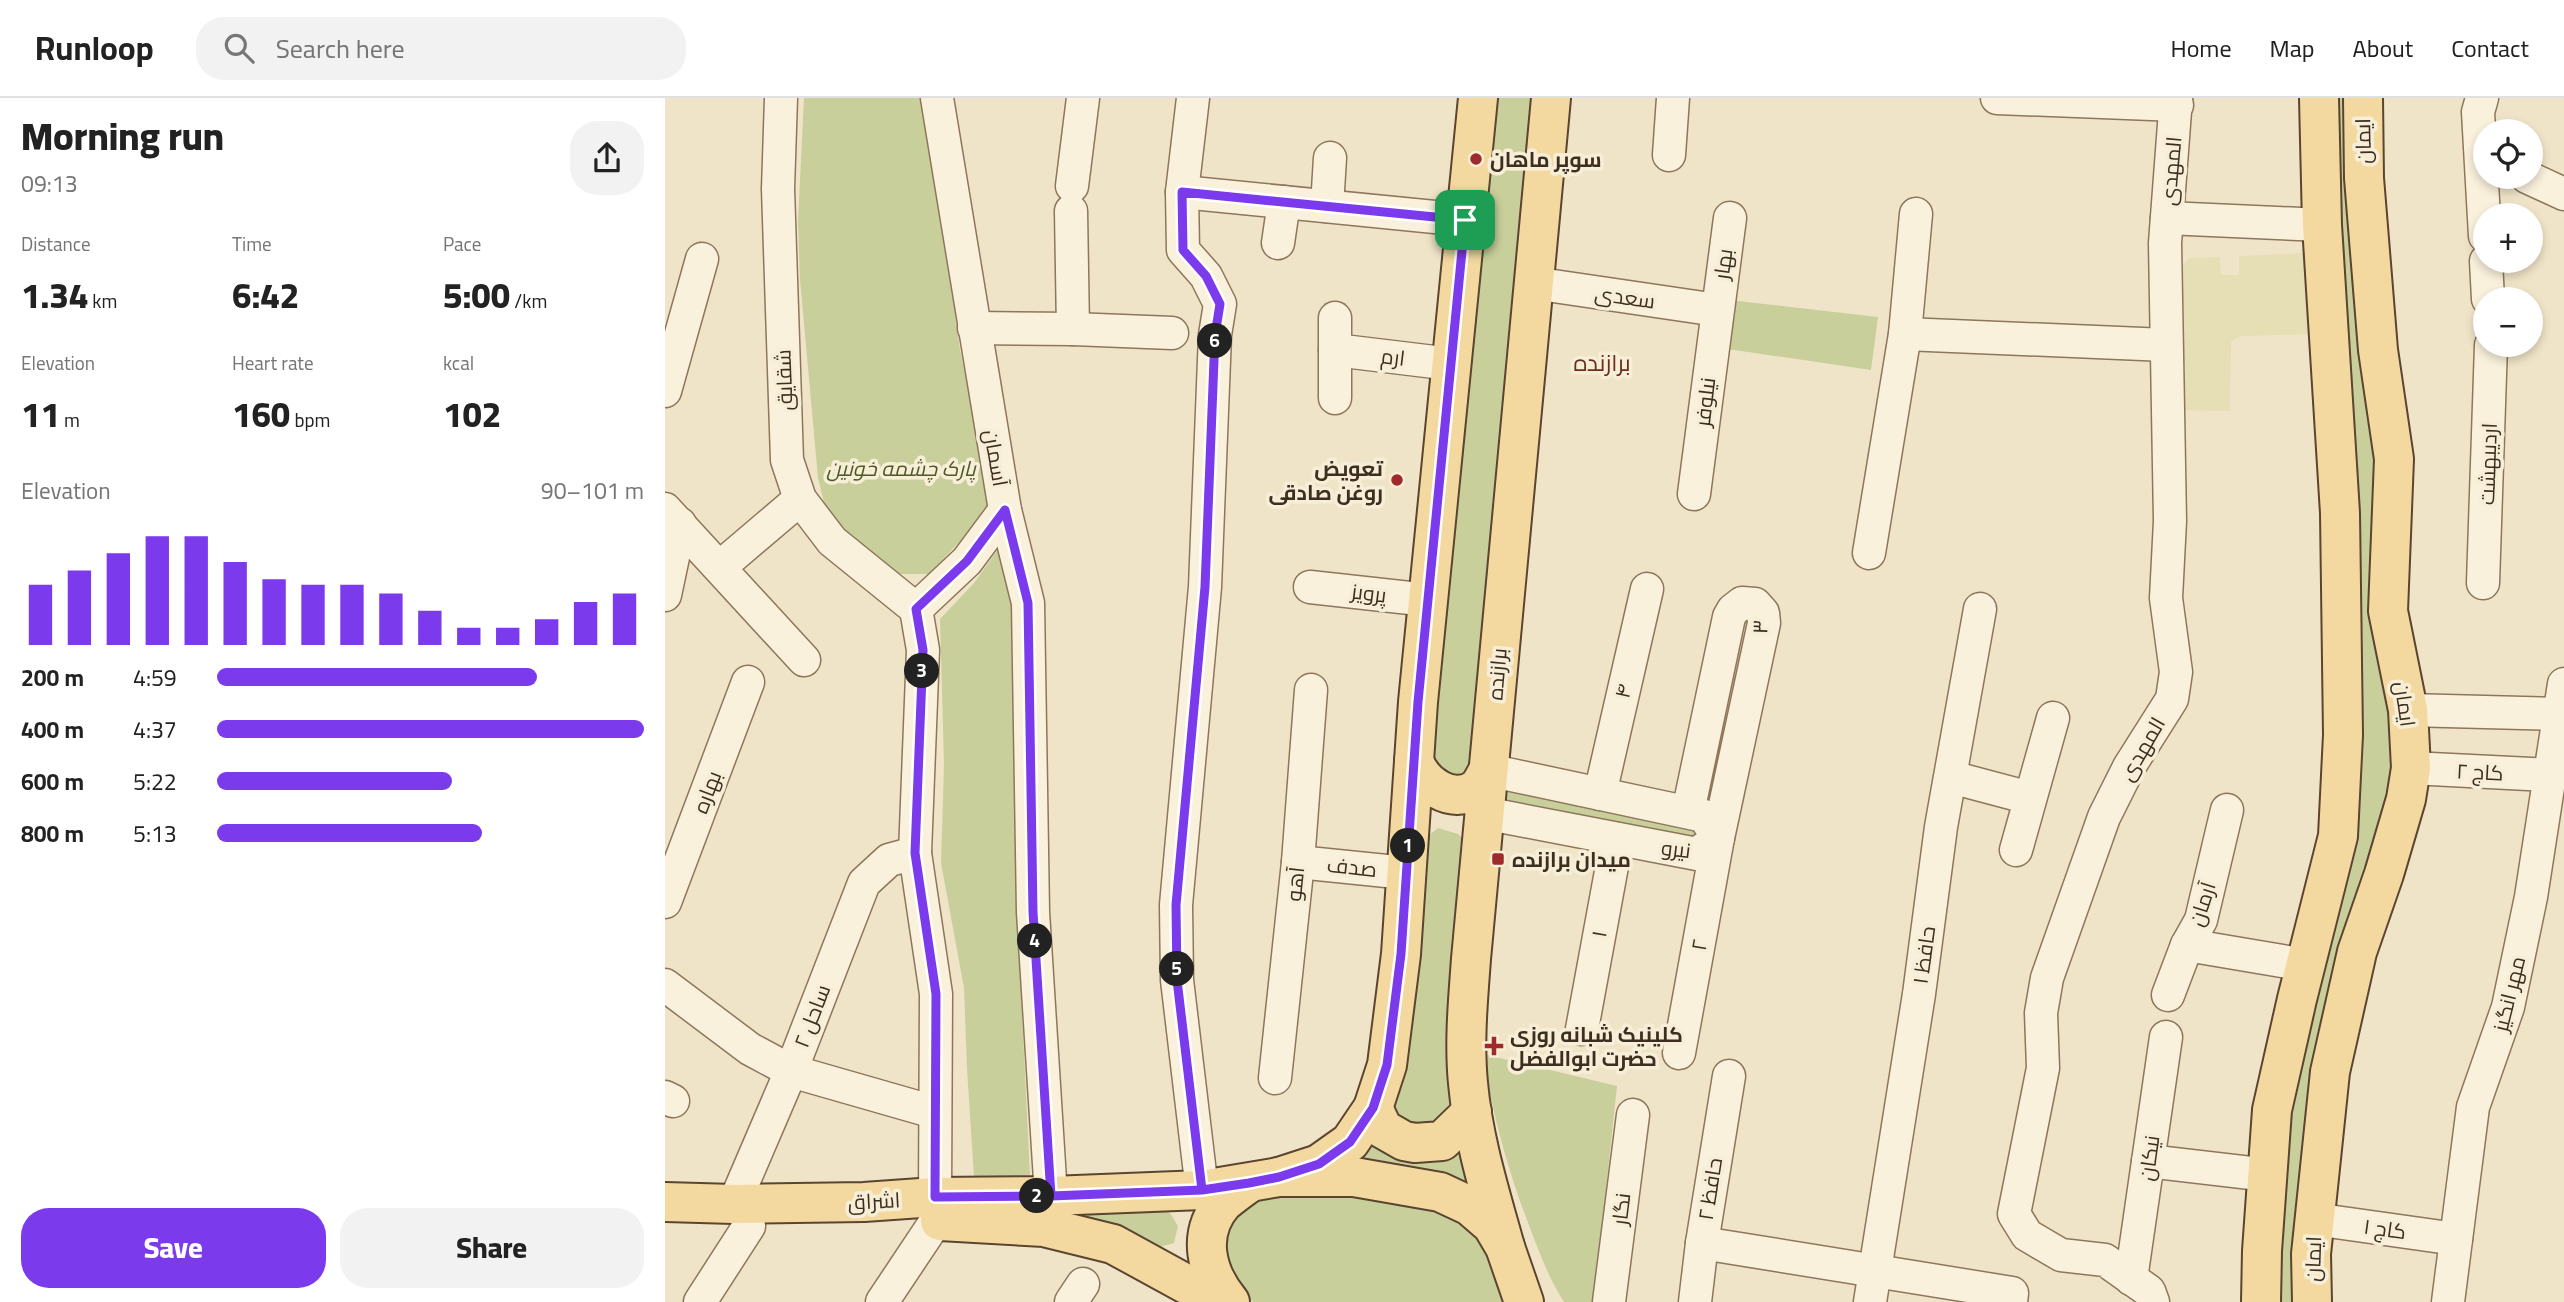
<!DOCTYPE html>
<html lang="en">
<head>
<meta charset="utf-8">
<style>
  body { margin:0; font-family:Georgia,Cairo,serif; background:#f2f2f2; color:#222; height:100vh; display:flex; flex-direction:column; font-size:26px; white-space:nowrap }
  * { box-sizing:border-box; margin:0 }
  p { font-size:23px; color:#767676 }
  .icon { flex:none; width:38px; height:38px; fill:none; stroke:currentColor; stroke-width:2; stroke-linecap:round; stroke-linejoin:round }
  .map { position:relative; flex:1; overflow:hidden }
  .details { display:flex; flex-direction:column; background:#fff; width:665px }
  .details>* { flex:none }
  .buttons { position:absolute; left:1808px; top:21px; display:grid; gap:14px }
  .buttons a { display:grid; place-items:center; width:70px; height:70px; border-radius:50%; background:#fff; box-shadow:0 4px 10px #0003; font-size:35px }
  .pin { position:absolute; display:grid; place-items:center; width:60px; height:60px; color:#fff; margin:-30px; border-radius:14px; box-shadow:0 4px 10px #0006 }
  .km { position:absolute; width:35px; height:35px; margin:-18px; border-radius:50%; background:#222; color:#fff; font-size:19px; line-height:35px; text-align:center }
  .round { display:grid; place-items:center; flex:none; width:74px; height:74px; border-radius:28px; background:#f2f2f2 }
  .head { display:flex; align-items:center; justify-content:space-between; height:119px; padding:0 21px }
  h1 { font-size:38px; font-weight:800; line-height:52px }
  .metrics { display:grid; grid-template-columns:repeat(3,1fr); gap:10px; height:119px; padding:7px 21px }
  .metrics div { display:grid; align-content:center }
  .metrics b { font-size:35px; font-weight:800 }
  .metrics small { font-size:19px; font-weight:400 }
  .metrics p { font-size:19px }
  .chart { height:196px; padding:14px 21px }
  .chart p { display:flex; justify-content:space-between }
  .chart svg { width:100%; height:126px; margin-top:7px; stroke:#7c3aed; stroke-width:6 }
  .action { display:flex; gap:14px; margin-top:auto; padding:14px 21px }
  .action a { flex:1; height:80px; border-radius:28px; background:#7c3aed; color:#fff; font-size:28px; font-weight:800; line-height:80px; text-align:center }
  .action a+a { background:#f2f2f2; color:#222 }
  ul { padding:0 21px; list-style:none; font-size:23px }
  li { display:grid; grid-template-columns:112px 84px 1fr; align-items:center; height:52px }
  li i { height:18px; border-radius:9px; background:#7c3aed }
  header { display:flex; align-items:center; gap:42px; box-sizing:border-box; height:98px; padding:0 35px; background:#fff; border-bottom:2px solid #e0e0e0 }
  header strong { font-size:33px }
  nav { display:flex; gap:38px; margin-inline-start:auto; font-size:24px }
  .search { width:490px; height:63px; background:#f2f2f2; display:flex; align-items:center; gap:18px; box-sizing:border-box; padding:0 24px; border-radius:28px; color:#767676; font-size:26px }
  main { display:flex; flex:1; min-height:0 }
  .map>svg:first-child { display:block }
</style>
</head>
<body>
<header>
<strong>Runloop</strong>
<div class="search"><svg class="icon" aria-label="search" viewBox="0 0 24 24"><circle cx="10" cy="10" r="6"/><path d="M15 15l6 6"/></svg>Search here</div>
<nav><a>Home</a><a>Map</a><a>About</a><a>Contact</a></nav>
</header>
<main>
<section class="details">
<div class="head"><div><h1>Morning run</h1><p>09:13</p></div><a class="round"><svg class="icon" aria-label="share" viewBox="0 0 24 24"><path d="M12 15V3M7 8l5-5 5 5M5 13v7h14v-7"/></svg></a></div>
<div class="metrics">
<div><p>Distance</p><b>1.34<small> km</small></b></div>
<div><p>Time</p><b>6:42</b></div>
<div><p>Pace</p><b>5:00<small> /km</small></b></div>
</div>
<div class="metrics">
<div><p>Elevation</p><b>11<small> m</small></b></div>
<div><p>Heart rate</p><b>160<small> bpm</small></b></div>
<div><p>kcal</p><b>102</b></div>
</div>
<div class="chart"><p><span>Elevation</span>90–101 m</p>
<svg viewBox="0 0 160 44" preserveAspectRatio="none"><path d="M5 44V23M15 44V18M25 44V12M35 44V6M45 44V6M55 44V15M65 44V21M75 44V23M85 44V23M95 44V26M105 44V32M115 44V38M125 44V38M135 44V35M145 44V29M155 44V26"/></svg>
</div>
<ul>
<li><b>200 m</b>4:59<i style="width:75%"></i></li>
<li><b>400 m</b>4:37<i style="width:100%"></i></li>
<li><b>600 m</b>5:22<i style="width:55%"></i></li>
<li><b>800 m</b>5:13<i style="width:62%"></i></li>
</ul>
<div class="action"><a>Save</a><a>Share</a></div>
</section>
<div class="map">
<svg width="1899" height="1204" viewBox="0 0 1899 1204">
  <rect width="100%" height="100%" fill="#f0e4c8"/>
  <polygon fill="#e6deb5" points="1643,155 1646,236 1576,238 1566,244 1565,313 1512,312 1513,173 1524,160 1555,159 1556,177 1574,177 1574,158"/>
  <g fill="#c9cf9b">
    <polygon points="139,0 261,0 295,252 328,399 295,443 264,476 231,476 163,421 153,380 135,182 133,123"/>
    <polygon points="821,0 874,0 813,678 772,679 761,629"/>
    <polygon points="1659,0 1693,0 1738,612 1639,1204 1606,1204 1622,1014 1673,802"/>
    <polygon points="1064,202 1213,219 1206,272 1056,250"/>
    <polygon points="337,446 353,510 357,915 365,1077 309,1079 302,971 299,890 276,765 279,667 275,521 309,485"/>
    <polygon points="841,686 1035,725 1043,738 1029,747 836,710"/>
    <polygon points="773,730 793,736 808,750 789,1008 765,1036 725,1021 754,745"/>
    <path d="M818,956l134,32 -23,216h-30c-15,-23 -24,-48 -34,-74 -22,-57 -38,-114 -47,-174z"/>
    <polygon points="705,1031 799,1040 808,1089 676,1064"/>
    <polygon points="602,1092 695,1092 804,1118 847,1204 588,1204 562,1176 558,1126"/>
    <polygon points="488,1109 505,1115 513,1128 509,1145 491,1150 347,1116"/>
  </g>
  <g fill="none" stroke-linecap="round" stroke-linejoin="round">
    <g stroke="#8d765c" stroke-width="35">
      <g id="minor">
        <polyline points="116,0 113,91 122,362 135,401 167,443 251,511"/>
        <polyline points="272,0 340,412 363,505 368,814 386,1098"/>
        <polyline points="528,0 517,94 518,152 541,178 555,206 550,237 540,489 511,807 512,882 537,1092"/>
        <polyline points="1332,0 1512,7"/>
        <polyline points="1817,0 1813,14 1820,138"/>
        <polyline points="1004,57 1008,0"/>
        <polyline points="1862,79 1899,96"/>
        <polyline points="407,88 418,0"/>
        <polyline points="517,94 800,122"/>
        <polyline points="662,108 665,60"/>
        <polyline points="406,113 408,231"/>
        <polyline points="1502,120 1657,127"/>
        <polyline points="613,145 619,104"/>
        <polyline points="1821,163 1823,201"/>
        <polyline points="868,185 1052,212"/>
        <polyline points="670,220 670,300"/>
        <polyline points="309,230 408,231 507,235"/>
        <polyline points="1240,236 1501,247"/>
        <polyline points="670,252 786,266"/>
        <polyline points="0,293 37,161"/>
        <polyline points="1029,396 1065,120"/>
        <polyline points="0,411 139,562"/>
        <polyline points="1204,455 1240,236 1251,116"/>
        <polyline points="55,469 135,401"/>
        <polyline points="1818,485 1826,247"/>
        <polyline points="645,489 763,502"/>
        <polyline points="0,497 15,426"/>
        <polyline points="251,511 258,552 250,755 271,896 270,1099"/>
        <polyline points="251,511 302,463 340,412"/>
        <polyline points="1743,612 1895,616"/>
        <polyline points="1746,670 1884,677"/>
        <polyline points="1286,679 1365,700"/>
        <polyline points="935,696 982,491"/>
        <polyline points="819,715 1032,756 1053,740 1039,718 837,675"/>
        <polyline points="1351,752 1388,620"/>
        <polyline points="633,764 741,775"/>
        <polyline points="0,804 83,584"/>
        <polyline points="1522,847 1641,867"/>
        <polyline points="0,887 85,951 126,973 269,1014"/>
        <polyline points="1503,897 1522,847 1536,822 1562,712"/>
        <polyline points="917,931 952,741"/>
        <polyline points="1014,955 1053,740 1099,525 1098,515 1090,506 1077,505 1068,512 1064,519 1023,714"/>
        <polyline points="610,980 633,764 646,592"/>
        <polyline points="0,999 8,1003"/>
        <polyline points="1483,1063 1603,1077"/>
        <polyline points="69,1106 126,973 199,785 224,762 250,755"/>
        <polyline points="1649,1121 1791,1141"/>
        <polyline points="1037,1145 1347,1195 1346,1204"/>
        <polyline points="1466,1181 1501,939"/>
        <polyline points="35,1204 84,1128"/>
        <polyline points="217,1204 271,1123"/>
        <polyline points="406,1204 418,1186"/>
        <polyline points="944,1204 968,1017"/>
        <polyline points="1030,1204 1037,1145 1064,978"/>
        <polyline points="1205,1204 1254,896 1276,729 1315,511"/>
        <polyline points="1488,1204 1484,1193 1440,1162 1396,1157 1362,1137 1349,1116 1378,970 1376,915 1382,880 1439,719 1464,669 1507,601 1511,574 1501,500 1505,423 1500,145 1511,0"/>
        <polyline points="1783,1204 1808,1009 1843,909 1866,799 1899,586"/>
      </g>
    </g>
    <g stroke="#5b4430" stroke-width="42">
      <g id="major">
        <path d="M749,663c8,22 37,45 62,28 5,-4 9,-13 12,-18"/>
        <polyline points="708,1010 718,1031 739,1043 750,1045 777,1043 807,1014"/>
        <polyline points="614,1079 654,1066 685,1044 708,1010 722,967 736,856 753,604 813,0"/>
        <polyline points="0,1104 69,1106 199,1104 270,1099 386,1098 537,1092 614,1079 689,1079 775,1094 805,1108 827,1127 840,1149 859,1204"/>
        <polyline points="275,1123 379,1129 448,1146 554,1204"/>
        <path d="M840,1149c-15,-54 -32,-108 -37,-164 -4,-41 0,-83 3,-124l80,-861"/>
        <path d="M565,1204c-24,-29 -34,-68 -7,-99 8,-7 18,-14 26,-20"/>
        <polyline points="1596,1204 1597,1153 1607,1012 1632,901 1673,738 1678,637 1675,415 1657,127 1654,0"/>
        <polyline points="1647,1204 1646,1156 1665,974 1692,854 1719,776 1741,701 1746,670 1743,612 1723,513 1729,361 1713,252 1699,80 1698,0"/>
      </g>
    </g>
    <use href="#minor" stroke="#faf1dc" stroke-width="32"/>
    <use href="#major" stroke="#f3d9a0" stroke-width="38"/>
  </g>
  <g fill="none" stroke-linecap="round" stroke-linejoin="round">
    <g stroke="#fff" stroke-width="14">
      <polyline id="route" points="800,122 753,604 736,856 722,967 708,1010 685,1044 654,1066 614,1079 584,1085 537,1092 386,1098 270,1099 271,896 250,755 258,552 251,511 302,463 340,412 363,505 368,814 386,1098 537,1092 512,882 511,807 540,489 550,237 555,206 541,178 518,152 517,94 800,122"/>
    </g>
    <use href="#route" stroke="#7c3aed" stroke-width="9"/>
  </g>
  <g fill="#9e2a2b" stroke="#f7eed8" stroke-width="2.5">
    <circle cx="811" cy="61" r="7"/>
    <circle cx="732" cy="382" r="7"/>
    <rect x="826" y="754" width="14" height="14" rx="3.5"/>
    <path d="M825.5 937.5h7v7h7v7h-7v7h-7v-7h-7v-7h7z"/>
  </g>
  <g text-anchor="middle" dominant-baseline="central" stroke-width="7" stroke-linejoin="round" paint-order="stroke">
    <g font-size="21" fill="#3d2e20" stroke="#f7eed8">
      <text transform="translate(1698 43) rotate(-91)">ایمان</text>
      <text transform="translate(1506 73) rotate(-85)">المهدی</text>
      <text transform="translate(1058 166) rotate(-82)">بهار</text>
      <text transform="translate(960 199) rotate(8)">سعدی</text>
      <text transform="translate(728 259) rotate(7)">ارم</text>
      <text transform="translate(119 282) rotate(-92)">شقایق</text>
      <text transform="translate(1040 304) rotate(-83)">نیلوفر</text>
      <text transform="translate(331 360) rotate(80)">آسمان</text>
      <text transform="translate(1823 366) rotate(-88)">اردیبهشت</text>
      <text transform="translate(704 495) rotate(7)">پرویز</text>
      <text transform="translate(1095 529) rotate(-88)">۳</text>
      <text transform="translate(832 576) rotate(-85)">برازنده</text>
      <text transform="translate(958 593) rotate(-77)">۴</text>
      <text transform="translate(1740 606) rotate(82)">ایمان</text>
      <text transform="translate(1477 651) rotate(-60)">المهدی</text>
      <text transform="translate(1815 674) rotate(3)">کاج ۲</text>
      <text transform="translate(42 694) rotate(-69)">بهاره</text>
      <text transform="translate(1011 751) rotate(7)">نیرو</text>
      <text transform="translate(687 769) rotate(6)">صدف</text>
      <text transform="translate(630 786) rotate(-84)">آهو</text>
      <text transform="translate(1537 806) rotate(-72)">آرمان</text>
      <text transform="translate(934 836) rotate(-80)">۱</text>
      <text transform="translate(1034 847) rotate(-80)">۲</text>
      <text transform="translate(1259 857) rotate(-82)">حافظ ۱</text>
      <text transform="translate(1844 896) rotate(-76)">مهر انگیز</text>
      <text transform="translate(147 918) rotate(-69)">ساحل ۲</text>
      <text transform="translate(1484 1060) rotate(-82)">نیکان</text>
      <text transform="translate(1045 1091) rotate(-81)">حافظ ۲</text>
      <text transform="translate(209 1103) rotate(-3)">اشراق</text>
      <text transform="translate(956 1111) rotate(-83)">نگار</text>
      <text transform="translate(1720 1131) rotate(8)">کاج ۱</text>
      <text transform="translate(1648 1161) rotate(-88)">ایمان</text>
    </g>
    <g font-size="21" font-weight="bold" fill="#3d2e20" stroke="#f7eed8" text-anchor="start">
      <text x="825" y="61">سوپر ماهان</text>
      <text x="718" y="370" text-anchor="end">تعویض<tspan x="718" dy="24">روغن صادقی</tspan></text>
      <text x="847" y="761">میدان برازنده</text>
      <text x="845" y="936">کلینیک شبانه روزی<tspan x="845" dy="24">حضرت ابوالفضل</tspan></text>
    </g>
    <g font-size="21" font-style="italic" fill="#4d5a26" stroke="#f7eed8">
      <text x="236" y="370">پارک چشمه خونین</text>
    </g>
    <g font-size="23" fill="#6b2e1e" stroke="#f7eed8">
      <text x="937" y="264">برازنده</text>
    </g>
  </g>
</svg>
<div class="buttons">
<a><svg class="icon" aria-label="locate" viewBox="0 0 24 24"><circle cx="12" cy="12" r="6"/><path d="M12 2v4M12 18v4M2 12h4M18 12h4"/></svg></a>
<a>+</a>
<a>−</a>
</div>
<div class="pin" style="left:800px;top:122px;background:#1e9e55"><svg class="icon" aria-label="arrive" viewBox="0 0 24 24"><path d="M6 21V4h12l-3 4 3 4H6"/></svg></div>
<b class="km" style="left:743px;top:748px">1</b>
<b class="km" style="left:372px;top:1098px">2</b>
<b class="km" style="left:257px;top:573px">3</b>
<b class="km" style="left:370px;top:843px">4</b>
<b class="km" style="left:512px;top:871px">5</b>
<b class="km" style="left:550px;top:243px">6</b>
</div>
</main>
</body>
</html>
